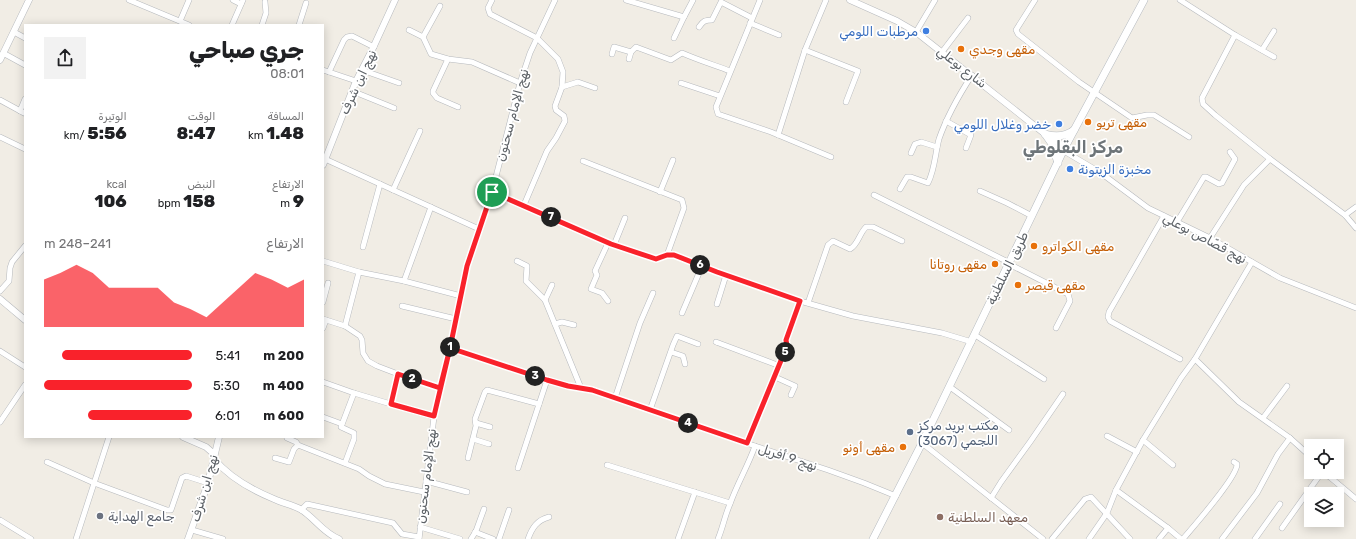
<!DOCTYPE html>
<html lang="ar">
<head>
<meta charset="utf-8">
<style>
  body { margin:0; font-family:Rubik,Vazirmatn,sans-serif; background:#f2f2f2; color:#202124; direction:rtl; height:100vh; display:flex; flex-direction:column; font-size:15px; white-space:nowrap }
  * { box-sizing:border-box; margin:0 }
  p { font-size:13px; color:#757577 }
  .icon { flex:none; width:22px; height:22px; fill:none; stroke:currentColor; stroke-width:2; stroke-linecap:round; stroke-linejoin:round }
  .map { position:relative; flex:1; overflow:hidden; direction:ltr }
  .sheet { position:absolute; left:24px; top:24px; width:300px; height:414px; display:flex; flex-direction:column; background:#fff; border-radius:0px; box-shadow:0 2px 10px #0003; direction:rtl }
  .sheet>* { flex:none }
  .buttons { position:absolute; left:1304px; top:439px; display:grid; gap:8px }
  .buttons a { display:grid; place-items:center; width:40px; height:40px; border-radius:0px; background:#fff; box-shadow:0 2px 10px #0003; font-size:20px }
  .pin { position:absolute; display:grid; place-items:center; width:34px; height:34px; color:#fff; margin:-17px; border:2px solid #fff; border-radius:50%; box-shadow:0 1px 4px #0007 }
  .km { position:absolute; width:20px; height:20px; margin:-10px; border-radius:50%; background:#222; color:#fff; font-size:11px; line-height:20px; text-align:center }
  .round { display:grid; place-items:center; flex:none; width:42px; height:42px; border-radius:0px; background:#f2f2f2 }
  .headline { display:flex; align-items:center; justify-content:space-between; height:68px; padding:0 20px }
  h1 { font-size:22px; font-weight:800; line-height:30px }
  .figures { display:grid; grid-template-columns:repeat(3,1fr); gap:6px; height:68px; padding:4px 20px }
  .figures div { display:grid; align-content:center }
  .figures b { font-size:17px; font-weight:800 }
  .figures small { font-size:11px; font-weight:400 }
  .figures p { font-size:11px }
  .chart { height:112px; padding:8px 20px }
  .chart p { display:flex; justify-content:space-between }
  .chart svg { width:100%; height:72px; margin-top:4px; fill:#f9222b; opacity:.7 }
  ul { padding:0 20px; list-style:none; font-size:13px }
  li { display:grid; grid-template-columns:64px 48px 1fr; align-items:center; height:30px }
  li i { height:10px; border-radius:5px; background:#f9222b }
  .map>svg:first-child { display:block }
</style>
</head>
<body>
<div class="map">
<svg width="1356" height="539" viewBox="0 0 1356 539">
  <rect width="100%" height="100%" fill="#f1ede5"/>
  <g fill="none" stroke-linecap="round" stroke-linejoin="round">
    <g stroke="#b6b9bd" stroke-width="6">
      <g id="minor">
        <polyline points="129,0 189,25"/>
        <polyline points="233,0 241,4"/>
        <polyline points="492,0 488,8 490,14 537,38 558,59 563,72 562,87 555,106 556,110 564,116 565,121 556,138 547,151 524,205"/>
        <polyline points="626,0 684,17 693,0"/>
        <polyline points="760,0 716,107 718,114 771,132 831,157"/>
        <polyline points="1035,0 1016,30 1018,34 1079,82 1132,118 1147,115 1154,115 1189,137"/>
        <polyline points="1180,0 1235,35 1274,57"/>
        <polyline points="440,6 423,37 431,54 448,59 472,62 520,83"/>
        <polyline points="180,21 189,0"/>
        <polyline points="750,23 779,35"/>
        <polyline points="232,25 243,0"/>
        <polyline points="262,25 266,13 265,2"/>
        <polyline points="299,25 306,3"/>
        <path d="M699,27c4,-6 6,-7 13,-7l9,-18 31,16"/>
        <polyline points="409,30 423,37"/>
        <polyline points="14,32 25,38"/>
        <polyline points="916,32 935,0"/>
        <polyline points="1235,35 1202,98 1203,104 1215,115 1270,159 1345,215 1356,228"/>
        <polyline points="674,38 684,17"/>
        <polyline points="805,50 858,71 846,102"/>
        <polyline points="1262,50 1274,31"/>
        <polyline points="942,52 968,18"/>
        <polyline points="3,53 25,65"/>
        <path d="M612,54l2,-7 17,5 5,-5 35,13 11,-7c16,7 32,12 48,18"/>
        <polyline points="448,59 433,91 433,93 437,98 458,107"/>
        <polyline points="629,59 631,52"/>
        <polyline points="323,70 356,81"/>
        <polyline points="362,70 399,83"/>
        <polyline points="329,72 344,40 347,37 352,36 374,47"/>
        <polyline points="681,83 720,96"/>
        <polyline points="562,87 578,82 595,88"/>
        <polyline points="352,91 394,108"/>
        <polyline points="0,100 24,113"/>
        <polyline points="20,111 25,99"/>
        <polyline points="946,121 971,135 966,148"/>
        <polyline points="778,135 805,50 826,0"/>
        <polyline points="0,137 25,149"/>
        <polyline points="1064,151 1101,173 1148,208 1210,238 1280,278 1356,308"/>
        <polyline points="911,153 915,144 921,142 937,147"/>
        <polyline points="325,159 479,229"/>
        <polyline points="583,161 682,200 684,208 667,255"/>
        <path d="M900,189l7,-12h4l17,6c7,-14 7,-29 11,-44 8,-23 20,-44 33,-64"/>
        <polyline points="393,190 420,131"/>
        <polyline points="980,191 1007,203 1032,216"/>
        <polyline points="492,192 611,244 656,259 667,255 674,255 717,272 800,301 853,316 942,333 972,342"/>
        <polyline points="660,192 673,160"/>
        <polyline points="874,195 1010,263"/>
        <polyline points="1345,215 1356,207"/>
        <polyline points="1164,216 1109,312 1108,317 1110,321 1180,359"/>
        <polyline points="1177,222 1204,177 1206,177 1219,184 1222,183 1235,159 1230,152"/>
        <polyline points="1210,238 1244,185 1270,159"/>
        <polyline points="614,245 625,218"/>
        <polyline points="363,247 380,184"/>
        <polyline points="323,261 359,272"/>
        <polyline points="517,261 527,266 526,281 545,300 581,388"/>
        <polyline points="1009,264 1068,294 1070,301 1056,328"/>
        <polyline points="404,281 431,207"/>
        <polyline points="0,291 9,281 10,268 12,262 25,246"/>
        <polyline points="545,300 552,285"/>
        <polyline points="608,301 602,293 591,289 597,275 595,271 608,243"/>
        <polyline points="323,302 328,283"/>
        <path d="M808,303l20,-58 5,-4 17,8c8,-4 9,-15 16,-22h7l29,14"/>
        <polyline points="717,304 726,275"/>
        <polyline points="402,306 456,319"/>
        <polyline points="682,313 702,266"/>
        <polyline points="323,319 345,326 360,336 362,340 363,353 368,361 377,366 398,374 440,388"/>
        <polyline points="555,324 562,322 574,325"/>
        <polyline points="345,326 359,272 404,281 461,296"/>
        <polyline points="323,328 326,320"/>
        <polyline points="975,335 1044,379"/>
        <polyline points="716,342 780,366"/>
        <polyline points="450,348 547,380 568,386 591,390 614,397 755,446 828,470 864,483 896,496"/>
        <polyline points="0,351 25,367"/>
        <polyline points="671,352 683,356 685,364"/>
        <polyline points="1195,359 1239,402 1290,438 1278,454 1257,493 1222,539"/>
        <polyline points="775,377 795,386 791,395"/>
        <polyline points="323,382 354,393 341,427 354,433 354,439 345,463"/>
        <polyline points="950,387 1009,430"/>
        <polyline points="354,393 434,417"/>
        <polyline points="615,398 640,323 653,293"/>
        <polyline points="391,404 398,374"/>
        <polyline points="650,410 673,345 677,336 698,344"/>
        <polyline points="323,417 342,424"/>
        <polyline points="1263,418 1287,386"/>
        <polyline points="0,422 25,385"/>
        <polyline points="476,423 490,427"/>
        <polyline points="1107,436 1137,452"/>
        <polyline points="287,438 296,442 298,445"/>
        <polyline points="1290,438 1311,457"/>
        <polyline points="473,439 489,444"/>
        <polyline points="1143,440 1173,465"/>
        <polyline points="747,443 787,346 786,340 800,301"/>
        <polyline points="922,443 1043,539"/>
        <polyline points="275,458 289,462 294,449 298,445 359,469 369,476 385,484 424,492"/>
        <polyline points="468,458 476,426 475,419 485,392 487,390 539,404"/>
        <polyline points="47,462 94,483 167,510 171,510 182,478 186,476 208,483"/>
        <polyline points="607,465 730,503"/>
        <polyline points="518,468 547,380"/>
        <polyline points="1322,472 1331,478 1356,499"/>
        <polyline points="426,481 467,492"/>
        <polyline points="1116,490 1168,528"/>
        <polyline points="991,498 1001,482 1030,442 1063,394"/>
        <polyline points="301,510 307,504 393,523 402,534 419,537"/>
        <polyline points="0,520 31,539"/>
        <polyline points="420,527 460,539"/>
        <polyline points="1282,528 1322,472"/>
        <polyline points="192,530 223,539"/>
        <polyline points="475,532 493,539"/>
        <polyline points="76,539 109,437"/>
        <polyline points="419,539 434,417 450,348 467,266 492,192 520,83 530,53 555,0"/>
        <polyline points="471,539 476,531 484,509"/>
        <polyline points="499,539 509,510"/>
        <path d="M528,539c4,-11 9,-19 21,-22"/>
        <polyline points="678,539 695,492"/>
        <path d="M718,539c5,-12 7,-24 12,-35 7,-20 18,-38 25,-58"/>
        <polyline points="1052,539 1085,499 1091,497 1130,539"/>
        <polyline points="1089,539 1107,513 1116,490 1143,440 1181,378 1195,359 1252,262"/>
        <polyline points="1159,539 1168,528 1181,539"/>
        <path d="M1183,539c10,-12 55,-63 54,-75l-3,-2"/>
        <polyline points="1255,539 1280,504"/>
      </g>
    </g>
    <g stroke="#b6b9bd" stroke-width="7">
      <g id="tertiary">
        <polyline points="850,0 897,21 916,32 1045,134 1065,147"/>
        <polyline points="0,60 29,0"/>
        <polyline points="323,165 356,81 373,48 395,0"/>
        <polyline points="0,299 25,320"/>
        <polyline points="183,437 206,447 214,454"/>
        <path d="M214,459c16,19 38,31 60,40 9,4 18,6 26,10 14,8 23,24 39,30"/>
        <polyline points="188,539 208,483 219,437"/>
      </g>
    </g>
    <g stroke="#b6bbc0" stroke-width="8">
      <g id="secondary">
        <path d="M1045,134c10,3 20,3 29,-4"/>
        <polyline points="1045,134 1052,144 1058,163"/>
        <polyline points="873,539 922,443 1065,147 1144,0"/>
      </g>
    </g>
    <use href="#minor" stroke="#fff" stroke-width="5"/>
    <use href="#tertiary" stroke="#fff" stroke-width="6"/>
    <use href="#secondary" stroke="#fff" stroke-width="7"/>
  </g>
  <g fill="none" stroke-linecap="round" stroke-linejoin="round">
    <g stroke="#fff" stroke-width="8">
      <polyline id="route" points="492,192 467,266 450,348 434,416 391,404 398,374 440,388 450,348 547,380 568,386 592,390 747,443 787,346 786,340 800,301 717,272 674,255 667,255 656,259 611,244 492,192"/>
    </g>
    <use href="#route" stroke="#f9222b" stroke-width="5"/>
  </g>
  <g fill="#3f7fe0" stroke="#fff" stroke-width="1.5">
    <circle cx="926" cy="31" r="4"/>
    <circle cx="1059" cy="124" r="4"/>
    <circle cx="1070" cy="169" r="4"/>
  </g>
  <g fill="#e8710a" stroke="#fff" stroke-width="1.5">
    <circle cx="961" cy="49" r="4"/>
    <circle cx="1088" cy="122" r="4"/>
    <circle cx="1034" cy="246" r="4"/>
    <circle cx="995" cy="264" r="4"/>
    <circle cx="1018" cy="285" r="4"/>
    <circle cx="903" cy="447" r="4"/>
  </g>
  <circle fill="#5c6f8a" stroke="#fff" stroke-width="1.5" cx="910" cy="432" r="4"/>
  <circle fill="#6b7280" stroke="#fff" stroke-width="1.5" cx="100" cy="516" r="4"/>
  <circle fill="#8d6e63" stroke="#fff" stroke-width="1.5" cx="940" cy="517" r="4"/>
  <g text-anchor="middle" dominant-baseline="central" stroke-width="3.5" stroke-linejoin="round" paint-order="stroke">
    <g font-size="13" fill="#366cbe" stroke="#fff" text-anchor="end">
      <text x="918" y="31">مرطبات اللومي</text>
      <text x="1051" y="124">خضر وغلال اللومي</text>
      <text x="1078" y="169" text-anchor="start">مخبزة الزيتونة</text>
    </g>
    <g font-size="13" fill="#c56008" stroke="#fff" text-anchor="start">
      <text x="969" y="49">مقهى وجدي</text>
      <text x="1096" y="122">مقهى تريو</text>
      <text x="1042" y="246">مقهى الكواترو</text>
      <text x="987" y="264" text-anchor="end">مقهى روتانا</text>
      <text x="1026" y="285">مقهى قيصر</text>
      <text x="895" y="447" text-anchor="end">مقهى أونو</text>
    </g>
    <g font-size="13" fill="#5d6267" stroke="#fff">
      <text transform="translate(962 67) rotate(38)">شارع بوعلي</text>
      <text transform="translate(358 82) rotate(-65)">نهج ابن شرف</text>
      <text transform="translate(512 115) rotate(-75)">نهج الإمام سحنون</text>
      <text transform="translate(1205 238) rotate(28)">نهج قصّاص بوعلي</text>
      <text transform="translate(1007 268) rotate(-64)">طريق السلطنية</text>
      <text transform="translate(788 457) rotate(18)">نهج 9 أفريل</text>
      <text transform="translate(426 476) rotate(-83)">نهج الإمام سحنون</text>
      <text transform="translate(204 488) rotate(-74)">نهج ابن شرف</text>
    </g>
    <g font-size="13" fill="#4e5e75" stroke="#fff" text-anchor="start">
      <text x="918" y="425">مكتب بريد مركز<tspan x="918" dy="15">اللجمي (3067)</tspan></text>
    </g>
    <g font-size="13" fill="#5b616d" stroke="#fff" text-anchor="start">
      <text x="108" y="516">جامع الهداية</text>
    </g>
    <g font-size="13" fill="#785e54" stroke="#fff" text-anchor="start">
      <text x="948" y="517">معهد السلطنية</text>
    </g>
    <g font-size="17" font-weight="bold" fill="#6e7579" stroke="#fff">
      <text x="1073" y="147">مركز البقلوطي</text>
    </g>
  </g>
</svg>
<div class="buttons">
<a><svg class="icon" aria-label="locate" viewBox="0 0 24 24"><circle cx="12" cy="12" r="6"/><path d="M12 2v4M12 18v4M2 12h4M18 12h4"/></svg></a>
<a><svg class="icon" aria-label="layers" viewBox="0 0 24 24"><path d="M12 4l9 5-9 5-9-5zM3 14l9 5 9-5"/></svg></a>
</div>
<div class="pin" style="left:492px;top:192px;background:#1e9e55"><svg class="icon" aria-label="arrive" viewBox="0 0 24 24"><path d="M6 21V4h12l-3 4 3 4H6"/></svg></div>
<b class="km" style="left:450px;top:347px">1</b>
<b class="km" style="left:412px;top:379px">2</b>
<b class="km" style="left:535px;top:376px">3</b>
<b class="km" style="left:688px;top:423px">4</b>
<b class="km" style="left:785px;top:352px">5</b>
<b class="km" style="left:700px;top:265px">6</b>
<b class="km" style="left:551px;top:217px">7</b>
<section class="sheet">
<div class="headline"><div><h1>جري صباحي</h1><p>08:01</p></div><a class="round"><svg class="icon" aria-label="share" viewBox="0 0 24 24"><path d="M12 15V3M7 8l5-5 5 5M5 13v7h14v-7"/></svg></a></div>
<div class="figures">
<div><p>المسافة</p><b>1.48<small> km</small></b></div>
<div><p>الوقت</p><b>8:47</b></div>
<div><p>الوتيرة</p><b>5:56<small> /km</small></b></div>
</div>
<div class="figures">
<div><p>الارتفاع</p><b>9<small> m</small></b></div>
<div><p>النبض</p><b>158<small> bpm</small></b></div>
<div><p>kcal</p><b>106</b></div>
</div>
<div class="chart"><p><span>الارتفاع</span>241–248 m</p>
<svg viewBox="0 0 160 44" preserveAspectRatio="none"><path d="M0 44V15L10 11L20 6L30 11L40 20L50 20L60 20L70 20L80 29L90 33L100 38L110 29L120 20L130 11L140 15L150 20L160 15V44z"/></svg>
</div>
<ul>
<li><b>200 m</b>5:41<i style="width:88%"></i></li>
<li><b>400 m</b>5:30<i style="width:100%"></i></li>
<li><b>600 m</b>6:01<i style="width:70%"></i></li>
</ul>
</section>
</div>
</body>
</html>
